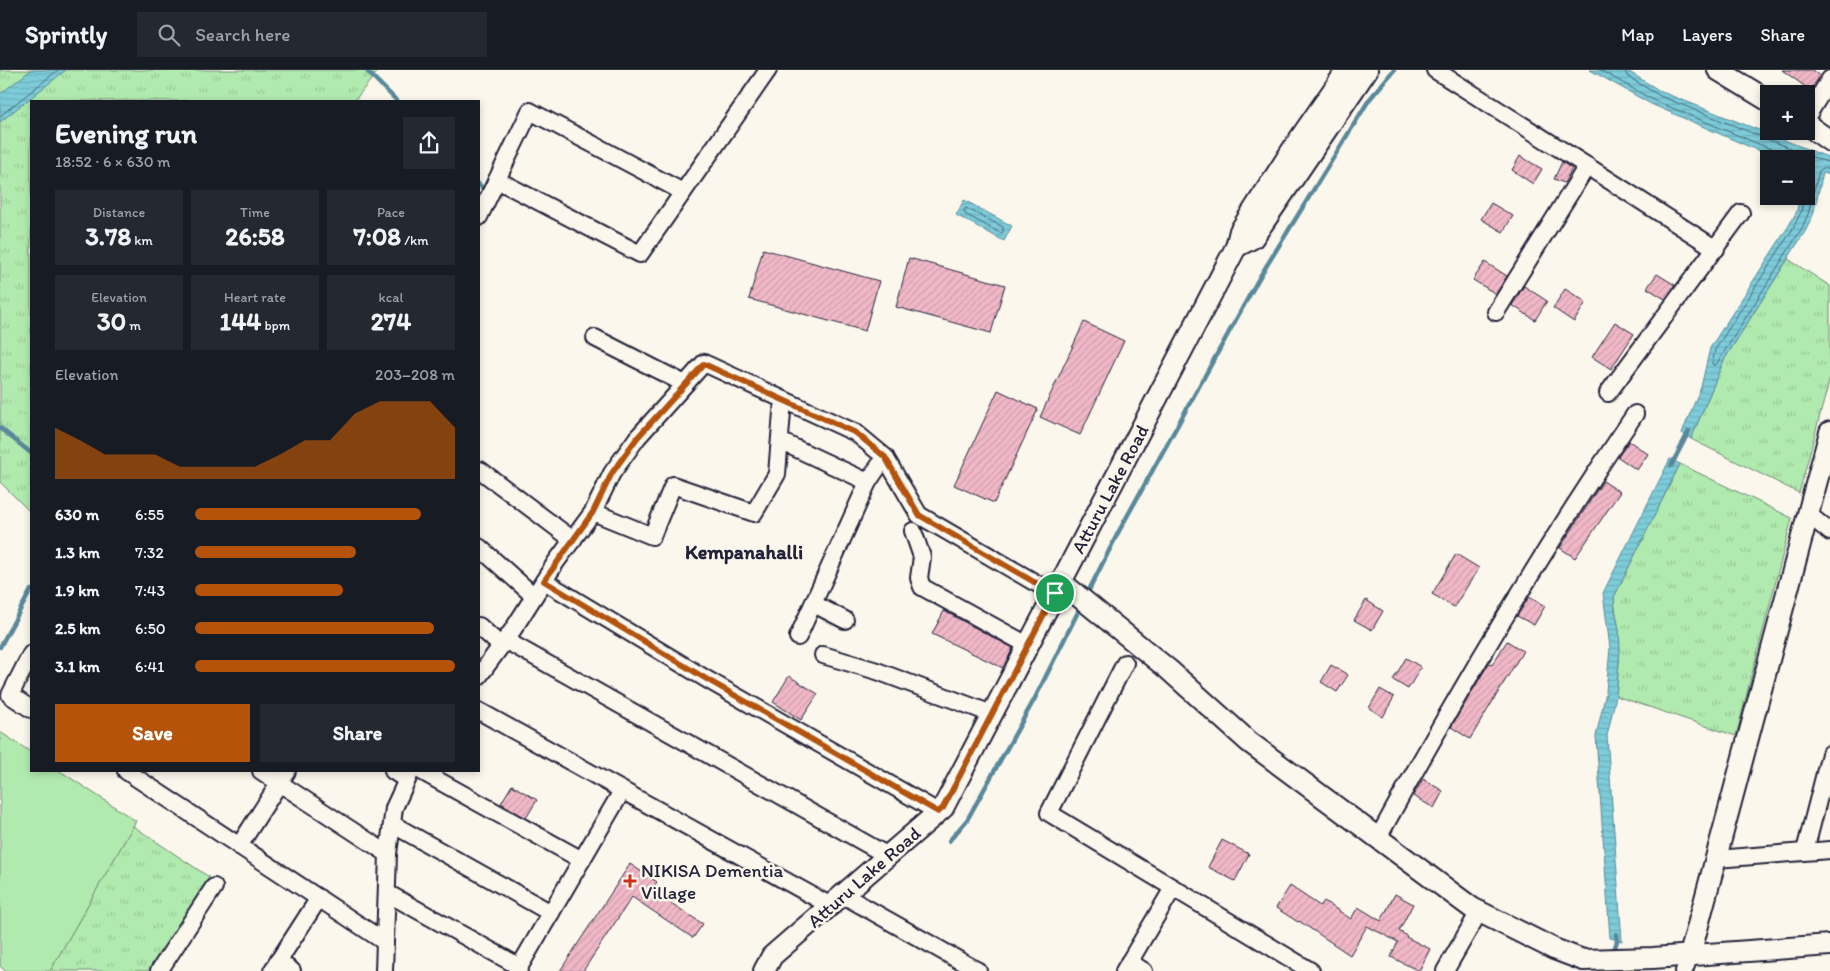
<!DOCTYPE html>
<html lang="en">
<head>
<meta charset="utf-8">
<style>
  body { margin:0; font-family:Itim,sans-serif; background:#242831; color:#f1f3f6; height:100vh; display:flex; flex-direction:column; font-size:19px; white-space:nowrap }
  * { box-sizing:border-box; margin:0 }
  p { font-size:16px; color:#9ea1a6 }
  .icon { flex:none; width:28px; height:28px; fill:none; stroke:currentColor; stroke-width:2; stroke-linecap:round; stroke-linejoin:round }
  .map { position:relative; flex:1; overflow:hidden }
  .drawer { position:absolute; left:30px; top:30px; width:450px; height:672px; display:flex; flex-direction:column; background:#171b24; border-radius:0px; box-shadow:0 2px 8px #0003 }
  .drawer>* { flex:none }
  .buttons { position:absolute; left:1760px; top:15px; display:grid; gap:10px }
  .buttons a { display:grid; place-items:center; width:55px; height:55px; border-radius:0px; background:#171b24; box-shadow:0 2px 8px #0003; font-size:25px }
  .pin { position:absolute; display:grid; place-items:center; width:42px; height:42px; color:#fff; margin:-21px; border:2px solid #fff; border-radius:50%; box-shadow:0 1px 5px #0007 }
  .round { display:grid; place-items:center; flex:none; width:52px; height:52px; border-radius:0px; background:#242831 }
  .summary { display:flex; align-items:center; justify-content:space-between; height:85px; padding:0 25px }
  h1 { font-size:28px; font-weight:700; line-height:38px }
  .figures { display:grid; grid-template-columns:repeat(3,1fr); gap:8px; height:85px; padding:5px 25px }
  .figures div { display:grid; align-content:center; border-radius:0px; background:#242831; text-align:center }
  .figures b { font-size:25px; font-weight:700 }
  .figures small { font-size:14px; font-weight:400 }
  .figures p { font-size:14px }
  .chart { height:140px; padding:10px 25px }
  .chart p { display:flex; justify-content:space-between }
  .chart svg { width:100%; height:90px; margin-top:5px; fill:#b45309; opacity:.7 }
  .action { display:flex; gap:10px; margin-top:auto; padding:10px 25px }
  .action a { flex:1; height:58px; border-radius:0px; background:#b45309; color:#fff; font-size:20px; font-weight:700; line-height:58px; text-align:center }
  .action a+a { background:#242831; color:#f1f3f6 }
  ul { padding:0 25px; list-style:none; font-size:16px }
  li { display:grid; grid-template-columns:80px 60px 1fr; align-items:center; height:38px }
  li i { height:12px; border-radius:6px; background:#b45309 }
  header { display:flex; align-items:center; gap:30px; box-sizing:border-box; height:70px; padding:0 25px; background:#171b24; border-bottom:1px solid #363941 }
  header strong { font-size:24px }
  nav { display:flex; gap:28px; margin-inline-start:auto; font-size:18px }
  .search { width:350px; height:45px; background:#242831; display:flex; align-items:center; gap:12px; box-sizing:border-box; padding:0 18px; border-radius:0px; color:#9ea1a6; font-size:19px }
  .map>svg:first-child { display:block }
</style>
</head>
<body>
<header>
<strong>Sprintly</strong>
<div class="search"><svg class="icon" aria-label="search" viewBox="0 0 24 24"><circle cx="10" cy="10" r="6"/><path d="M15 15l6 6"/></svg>Search here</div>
<nav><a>Map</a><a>Layers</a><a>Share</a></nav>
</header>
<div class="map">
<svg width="1830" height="901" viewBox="0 0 1830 901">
  <defs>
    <pattern id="grass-tufts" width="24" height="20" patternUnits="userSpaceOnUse" patternTransform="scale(1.25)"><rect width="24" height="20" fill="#b1eaae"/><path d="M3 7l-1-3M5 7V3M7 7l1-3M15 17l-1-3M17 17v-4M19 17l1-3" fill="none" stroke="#98c897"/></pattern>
    <pattern id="water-rules" width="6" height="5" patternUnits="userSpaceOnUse" patternTransform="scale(1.25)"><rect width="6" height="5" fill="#7dccd9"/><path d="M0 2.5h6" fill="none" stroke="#6cafbb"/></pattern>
    <pattern id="building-hatch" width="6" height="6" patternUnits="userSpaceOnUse" patternTransform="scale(1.25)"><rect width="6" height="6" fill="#f1b8c8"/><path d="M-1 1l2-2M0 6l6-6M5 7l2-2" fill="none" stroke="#ce9ead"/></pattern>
  </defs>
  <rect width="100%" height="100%" fill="#fbf7ec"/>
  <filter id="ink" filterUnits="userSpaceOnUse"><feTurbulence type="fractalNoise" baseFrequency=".02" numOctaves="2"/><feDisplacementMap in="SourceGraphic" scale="10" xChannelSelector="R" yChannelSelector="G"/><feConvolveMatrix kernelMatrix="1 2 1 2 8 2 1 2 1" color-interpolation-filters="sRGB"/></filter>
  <g filter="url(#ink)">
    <g fill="url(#grass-tufts)" stroke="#6a8674">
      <polygon points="0,0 379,0 354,31 31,31 31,443 0,412"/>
      <polygon points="1788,189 1830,216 1830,308 1799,423 1691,369 1724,290"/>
      <path d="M1680,394l112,54 -56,218 -120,-40c2,-22 5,-43 3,-64 -1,-12 -5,-23 -5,-35z"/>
      <polygon points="133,756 209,807 148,901 53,901 51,899"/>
    </g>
    <polygon fill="#b1eaae" stroke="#6a8674" points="0,662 31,682 31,701 60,701 136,751 50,901 5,901 0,896"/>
    <g fill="url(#water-rules)" stroke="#59889a">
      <polygon points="31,0 66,0 0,52 0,24"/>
      <polygon points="1590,0 1626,0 1662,22 1830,88 1830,105 1823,103 1813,145 1806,160 1724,290 1691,369 1682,363 1701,317 1710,278 1788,157 1797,141 1799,126 1806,126 1806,89 1782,89 1759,81 1651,34"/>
      <polygon points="964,130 1012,156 1004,171 956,145"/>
      <polygon points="1670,389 1680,394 1614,527 1615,540 1619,559 1620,579 1616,626 1607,666 1622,871 1610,868 1596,666 1606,622 1610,578 1603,523"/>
    </g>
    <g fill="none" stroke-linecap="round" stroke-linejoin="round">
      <g stroke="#46667a" stroke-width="1">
        <polyline points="1600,0 1653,30 1778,82 1781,89"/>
        <polyline points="1625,0 1627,6 1660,26 1812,87 1830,93"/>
        <polyline points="0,46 58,0"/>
        <polyline points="1804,126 1801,142 1792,160 1715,280 1712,293 1713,295 1716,295 1802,158 1808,144 1819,101 1823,98 1830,100"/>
        <polygon points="966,138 1003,157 1003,162 1000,163 965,144 964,142"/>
      </g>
      <g stroke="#59889a" stroke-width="4.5">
        <polyline points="366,0 397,31"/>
        <polyline points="479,114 482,118"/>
        <polyline points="0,358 31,383"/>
        <polyline points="1671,396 1689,361"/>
        <polyline points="1086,526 1119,461 1259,208 1369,30 1394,0"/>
        <polyline points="0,577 31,520"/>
        <polyline points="949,771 967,750 1034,630 1081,536"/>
        <polyline points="1613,883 1617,871 1616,864"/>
      </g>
    </g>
    <g fill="url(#building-hatch)" stroke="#22223b">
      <polygon points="1782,0 1812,0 1820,6 1810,20"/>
      <polygon points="1520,86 1542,99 1533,114 1512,100"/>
      <polygon points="1562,92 1572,99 1564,113 1554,109"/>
      <polygon points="1491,133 1513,146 1503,162 1481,149"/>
      <polygon points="763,179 879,211 865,261 749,229"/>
      <polygon points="909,188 1005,215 991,263 896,237"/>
      <polygon points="1485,192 1507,206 1496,224 1473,210"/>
      <polygon points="1657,204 1675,215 1665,229 1647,218"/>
      <polygon points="1524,216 1547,231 1535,250 1512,235"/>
      <polygon points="1565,219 1586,232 1574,252 1553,238"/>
      <polygon points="1084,252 1124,271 1080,365 1040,347"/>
      <polygon points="1615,252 1634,264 1611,299 1592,287"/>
      <polygon points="998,320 1038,339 994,433 954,415"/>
      <polygon points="1629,371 1648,384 1637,400 1618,387"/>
      <polygon points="1603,411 1620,422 1575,488 1560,478"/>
      <polygon points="1456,484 1479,498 1454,537 1432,524"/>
      <polygon points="1529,527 1545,536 1534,555 1517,546"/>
      <polygon points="1366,530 1383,541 1372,560 1354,550"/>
      <polygon points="944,541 1013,578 1003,598 932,564"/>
      <polygon points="1507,571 1523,581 1470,669 1451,657 1489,593 1492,595"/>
      <polygon points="1406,588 1421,597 1408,619 1393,610"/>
      <polygon points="1331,595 1348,605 1337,622 1321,612"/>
      <polygon points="789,606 818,624 801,650 773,632"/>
      <polygon points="1380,619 1394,627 1383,647 1369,638"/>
      <polygon points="1423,709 1443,721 1434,738 1413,726"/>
      <polygon points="512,715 537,730 526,748 501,733"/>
      <polygon points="1222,770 1249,784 1235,811 1208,797"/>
      <polygon points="630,794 657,812 651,820 703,854 693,868 632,827 583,901 560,901"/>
      <polygon points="1290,816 1320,836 1324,831 1351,849 1358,837 1381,851 1395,824 1413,834 1399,861 1407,866 1406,867 1430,879 1419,901 1391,887 1398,872 1367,856 1350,885 1299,851 1298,852 1276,838"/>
    </g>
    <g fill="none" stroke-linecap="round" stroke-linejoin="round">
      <g stroke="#22223b" stroke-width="20">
        <g id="minor">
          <polyline points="1435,0 1587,96 1496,242"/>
          <polyline points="1806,48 1830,9"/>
          <polyline points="1587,96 1716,179"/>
          <polyline points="497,110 640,184 768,0"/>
          <polyline points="479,147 530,41 683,122"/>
          <polyline points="595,268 685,314"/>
          <polyline points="1608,323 1741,143"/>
          <polyline points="780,371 868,412 798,567"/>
          <polyline points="480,400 573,470"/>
          <polyline points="868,412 885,387"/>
          <polyline points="593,442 652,466 673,415 754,443 777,404 783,330"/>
          <polyline points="1808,444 1830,462"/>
          <polyline points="913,461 922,487 919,508 922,517 1022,572"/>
          <polyline points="479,477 534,526"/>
          <polyline points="544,511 708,610 938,742"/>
          <polyline points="814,534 845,550"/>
          <polyline points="479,556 501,576"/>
          <polyline points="505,570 888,786"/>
          <polyline points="31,584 10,625 31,639"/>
          <polyline points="823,585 877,601 992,644"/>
          <polyline points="1125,593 1049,743 1311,901"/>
          <polyline points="479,606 512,561 556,492 593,442 612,403 637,368 704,293 856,363 885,387 919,445 1034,512 1055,523"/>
          <polyline points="479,641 831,836"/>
          <polyline points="126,701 385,872"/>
          <polyline points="261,701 388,784"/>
          <polyline points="393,701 407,710"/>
          <polyline points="421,701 582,790"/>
          <polyline points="392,754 551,843"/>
          <path d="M1378,768c79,-145 164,-287 257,-424"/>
          <polyline points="239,776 287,701"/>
          <polyline points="1805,781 1830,684"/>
          <polyline points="1716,789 1830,780"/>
          <polyline points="387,823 520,897"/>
          <polyline points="843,825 978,901"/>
          <polyline points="278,891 292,901"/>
          <polyline points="1129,892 1144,901"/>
          <polyline points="159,901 214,817"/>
          <polyline points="272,901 319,828"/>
          <polyline points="384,901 388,784 394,738 411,701"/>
          <polyline points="517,901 622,721"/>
          <polyline points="1124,901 1173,818"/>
          <polyline points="1445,901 1479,842"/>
          <polyline points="1684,901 1690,885"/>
        </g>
      </g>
      <g stroke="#22223b" stroke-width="24">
        <g id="tertiary">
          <polyline points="1718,0 1769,31"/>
          <polyline points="1806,54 1830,71"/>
          <polyline points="1236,177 1253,168 1367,0"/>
          <polyline points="1061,512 1169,600 1249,672 1472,838 1554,879 1583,890 1653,888 1830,875"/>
          <polyline points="1690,885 1830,362"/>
          <polyline points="764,901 772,886 943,738 1236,177 1240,161 1296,74 1347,0"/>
        </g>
      </g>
      <use href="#minor" stroke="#fbf7ec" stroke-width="16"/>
      <use href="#tertiary" stroke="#fbf7ec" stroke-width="20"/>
    </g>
  </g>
  <g fill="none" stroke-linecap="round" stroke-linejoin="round" filter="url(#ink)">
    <g stroke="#fff" stroke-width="10">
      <polygon id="route" points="704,294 856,363 885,387 919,445 1034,512 1055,523 943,738 938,742 708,610 544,511 593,442 612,403 637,368"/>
    </g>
    <use href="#route" stroke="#b45309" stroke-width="6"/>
  </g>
  <path fill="#c8321e" stroke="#fbf7ec" stroke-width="2" d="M627.5 803.5h5v5h5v5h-5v5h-5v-5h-5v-5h5z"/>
  <g text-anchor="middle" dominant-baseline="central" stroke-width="5" stroke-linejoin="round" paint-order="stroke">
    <g font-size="19" fill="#22223b" stroke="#fbf7ec">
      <text transform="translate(1110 419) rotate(-62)">Atturu Lake Road</text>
      <text transform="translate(864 807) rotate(-41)">Atturu Lake Road</text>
    </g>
    <g font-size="19" fill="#22223b" stroke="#fbf7ec" text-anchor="start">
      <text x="641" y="800">NIKISA Dementia<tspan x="641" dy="22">Village</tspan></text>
    </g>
    <g font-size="20" font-weight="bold" fill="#22223b" stroke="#fbf7ec">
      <text x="744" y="482">Kempanahalli</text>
    </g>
  </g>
</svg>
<div class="buttons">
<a>+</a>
<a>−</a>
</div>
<div class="pin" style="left:1055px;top:523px;background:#1e9e55"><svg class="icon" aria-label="arrive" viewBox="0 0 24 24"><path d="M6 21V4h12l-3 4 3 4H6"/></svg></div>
<section class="drawer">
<div class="summary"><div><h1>Evening run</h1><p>18:52 · 6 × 630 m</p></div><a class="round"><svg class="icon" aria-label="share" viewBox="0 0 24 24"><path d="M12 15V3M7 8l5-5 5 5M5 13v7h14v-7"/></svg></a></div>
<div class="figures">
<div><p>Distance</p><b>3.78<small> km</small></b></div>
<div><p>Time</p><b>26:58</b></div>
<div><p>Pace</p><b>7:08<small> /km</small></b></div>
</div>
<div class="figures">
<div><p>Elevation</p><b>30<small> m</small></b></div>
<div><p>Heart rate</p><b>144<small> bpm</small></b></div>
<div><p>kcal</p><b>274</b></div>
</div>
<div class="chart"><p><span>Elevation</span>203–208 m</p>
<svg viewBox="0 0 160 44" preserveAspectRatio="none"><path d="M0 44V19L10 25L20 32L30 32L40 32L50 38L60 38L70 38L80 38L90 32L100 25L110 25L120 12L130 6L140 6L150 6L160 19V44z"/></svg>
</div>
<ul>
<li><b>630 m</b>6:55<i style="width:87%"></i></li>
<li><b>1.3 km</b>7:32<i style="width:62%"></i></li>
<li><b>1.9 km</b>7:43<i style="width:57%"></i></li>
<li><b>2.5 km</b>6:50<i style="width:92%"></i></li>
<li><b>3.1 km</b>6:41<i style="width:100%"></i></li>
</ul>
<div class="action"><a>Save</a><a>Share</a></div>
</section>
</div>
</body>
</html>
